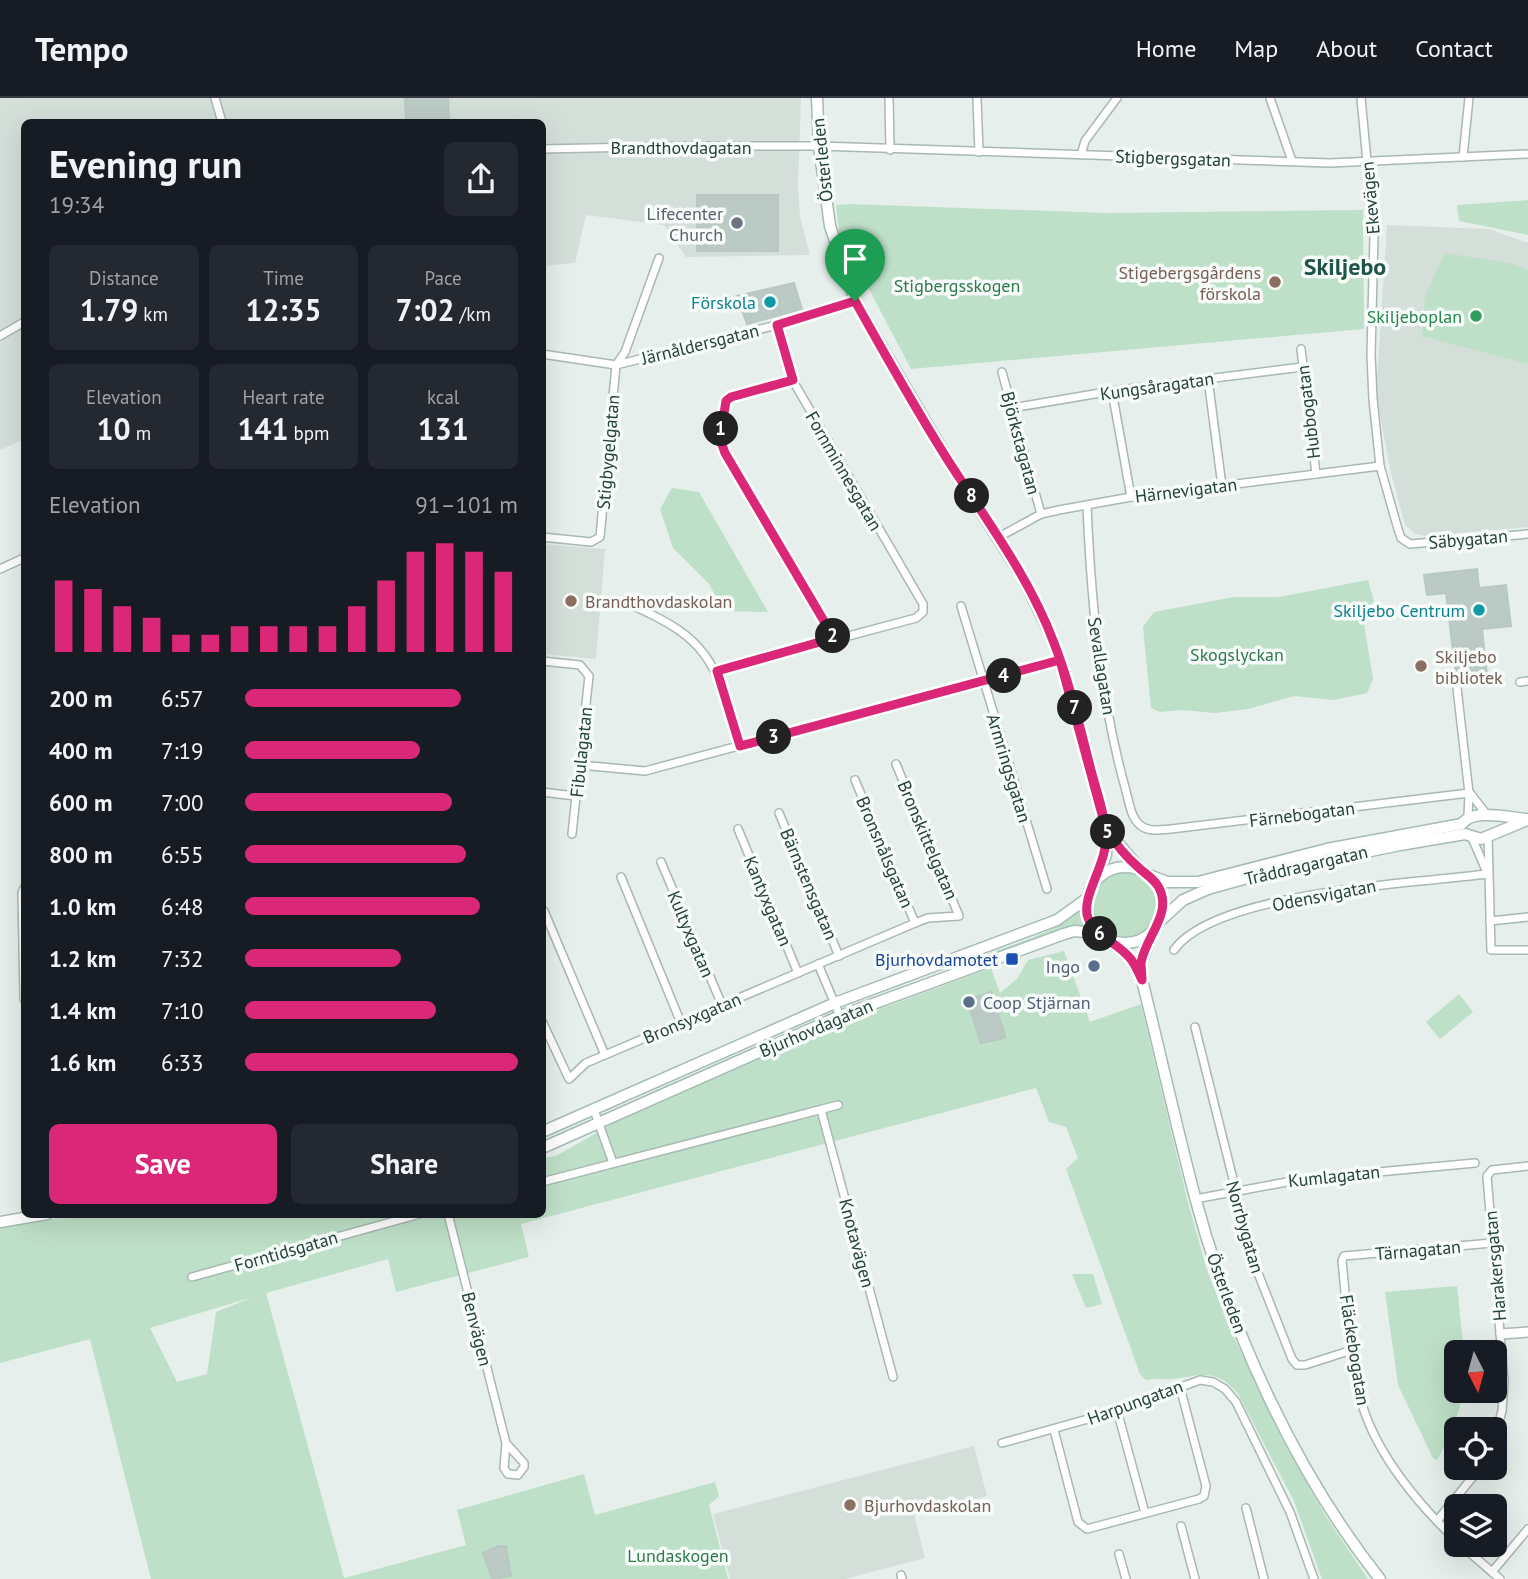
<!DOCTYPE html>
<html lang="en">
<head>
<meta charset="utf-8">
<style>
  body { margin:0; font-family:"PT Sans",sans-serif; background:#242831; color:#f1f3f6; height:100vh; display:flex; flex-direction:column; font-size:26px; white-space:nowrap }
  * { box-sizing:border-box; margin:0 }
  p { font-size:23px; color:#9ea1a6 }
  .icon { flex:none; width:38px; height:38px; fill:none; stroke:currentColor; stroke-width:2; stroke-linecap:round; stroke-linejoin:round }
  .map { position:relative; flex:1; overflow:hidden }
  .sheet { position:absolute; left:21px; top:21px; width:525px; height:1099px; display:flex; flex-direction:column; background:#171b24; border-radius:10px; box-shadow:0 7px 28px #0002 }
  .sheet>* { flex:none }
  .needle { width:46px; rotate:174deg }
  .controls { position:absolute; left:1444px; top:1242px; display:grid; gap:14px }
  .controls a { display:grid; place-items:center; width:63px; height:63px; border-radius:10px; background:#171b24; box-shadow:0 7px 28px #0002; font-size:35px }
  .pin { position:absolute; display:grid; place-items:center; width:60px; height:60px; color:#fff; margin:-72px -30px; border-radius:50% 50% 50% 0; rotate:-45deg; box-shadow:0 0 7px #0007 }
  .pin .icon { rotate:45deg }
  .km { position:absolute; width:35px; height:35px; margin:-18px; border-radius:50%; background:#222; color:#fff; font-size:19px; line-height:35px; text-align:center }
  .round { display:grid; place-items:center; flex:none; width:74px; height:74px; border-radius:10px; background:#242831 }
  .summary { display:flex; align-items:center; justify-content:space-between; height:119px; padding:0 28px }
  h1 { font-size:38px; font-weight:700; line-height:52px }
  .stats { display:grid; grid-template-columns:repeat(3,1fr); gap:10px; height:119px; padding:7px 28px }
  .stats div { display:grid; align-content:center; border-radius:10px; background:#242831; text-align:center }
  .stats b { font-size:30px; font-weight:700 }
  .stats small { font-size:19px; font-weight:400 }
  .stats p { font-size:19px }
  .chart { height:196px; padding:14px 28px }
  .chart p { display:flex; justify-content:space-between }
  .chart svg { width:100%; height:126px; margin-top:7px; stroke:#db2777; stroke-width:6 }
  .primary-button { display:flex; gap:14px; margin-top:auto; padding:14px 28px }
  .primary-button a { flex:1; height:80px; border-radius:10px; background:#db2777; color:#fff; font-size:28px; font-weight:700; line-height:80px; text-align:center }
  .primary-button a+a { background:#242831; color:#f1f3f6 }
  ul { padding:0 28px; list-style:none; font-size:23px }
  li { display:grid; grid-template-columns:112px 84px 1fr; align-items:center; height:52px }
  li i { height:18px; border-radius:9px; background:#db2777 }
  header { display:flex; align-items:center; gap:42px; box-sizing:border-box; height:98px; padding:0 35px; background:#171b24; border-bottom:2px solid #363941 }
  header strong { font-size:33px }
  nav { display:flex; gap:38px; margin-inline-start:auto; font-size:24px }
  .map>svg:first-child { display:block }
</style>
</head>
<body>
<header>
<strong>Tempo</strong>
<nav><a>Home</a><a>Map</a><a>About</a><a>Contact</a></nav>
</header>
<div class="map">
<svg width="1528" height="1481" viewBox="0 0 1528 1481">
  <rect width="100%" height="100%" fill="#e6efeb"/>
  <g fill="#d4dfda">
    <polygon points="0,0 801,0 798,87 800,119 810,157 686,159 664,127 586,117 575,165 543,168 542,24 24,24 24,341 0,352"/>
    <polygon points="1387,127 1489,131 1528,145 1528,429 1425,438 1416,436 1405,427 1391,375 1376,296"/>
    <polygon points="543,446 605,451 596,561 543,556"/>
    <polygon points="974,1348 987,1398 914,1417 925,1460 845,1481 730,1481 713,1416"/>
  </g>
  <g fill="#bfe0c8" fill-rule="evenodd">
    <polygon points="1528,102 1528,137 1459,123 1457,107"/>
    <polygon points="850,106 1107,115 1363,112 1364,231 911,271 839,134 836,107"/>
    <polygon points="1445,155 1509,165 1528,172 1528,266 1422,238 1425,198"/>
    <polygon points="672,390 699,394 768,514 722,513 710,487 673,450 660,411"/>
    <polygon points="1368,482 1374,503 1363,520 1373,581 1367,595 1334,602 1294,598 1248,611 1215,615 1182,612 1160,614 1151,610 1143,529 1154,514 1234,499 1279,499"/>
    <circle cx="1125" cy="807" r="32"/>
    <path d="M1081,812l5,17 -34,7 -104,37c43,-24 95,-29 133,-61z"/>
    <path d="M1064,853l26,71 51,-18 46,195 19,68 24,62 64,131 31,55 43,64h-46l-28,-78 -56,-107c-20,-25 -35,-20 -64,-15 -10,1 -19,-1 -28,1l-6,-6 -74,-205 12,-11 -12,-31 -17,-5 -13,-34 -515,136 8,33 -133,35 -8,-33 -122,34 78,285 122,-33 -9,-35 127,-36 11,41 120,-33 4,14 -10,9 19,74h-577l-61,-240 -90,24v-136l44,-8 80,-3 418,-2 1,-56 13,-2 68,-39 199,-87 168,-62 9,25 17,-14 11,-19zM253,1199l-37,15 -9,62 -30,8 -27,-54z"/>
    <polygon points="1459,896 1473,914 1440,941 1426,924"/>
    <polygon points="1072,1176 1093,1176 1102,1206 1086,1210"/>
    <path d="M1457,1188l7,67h-8v38h6c-2,25 -13,48 -25,69l-4,-2 -35,-73 -13,-93z"/>
  </g>
  <g fill="#bbcac4" stroke="#b8c9c2" stroke-width="2">
    <polygon points="405,0 448,0 449,23 406,24"/>
    <rect x="697" y="97" width="81" height="56"/>
    <polygon points="794,185 802,211 747,226 737,198"/>
    <polygon points="1477,471 1479,490 1506,487 1511,528 1482,531 1487,577 1456,578 1446,495 1427,497 1424,477"/>
    <polygon points="991,894 1005,937 1005,940 981,945 967,902"/>
    <polygon points="498,1448 506,1448 511,1478 492,1481 483,1455"/>
  </g>
  <g fill="none" stroke-linecap="round" stroke-linejoin="round">
    <g stroke="#a8b8b2" stroke-width="10">
      <g id="minor">
        <polyline points="215,0 222,24"/>
        <polyline points="889,0 890,52"/>
        <polyline points="977,0 979,54"/>
        <polyline points="1270,0 1292,63"/>
        <polyline points="1361,0 1374,138 1371,257 1373,301 1380,368 1398,431 1401,440 1410,446 1528,436"/>
        <polyline points="542,51 686,48 819,48 1330,65 1528,56"/>
        <polyline points="1081,57 1085,43 1117,0"/>
        <polyline points="1463,59 1469,0"/>
        <polyline points="0,238 24,224"/>
        <polyline points="1301,251 1316,376"/>
        <polyline points="542,256 616,267 777,227 855,203"/>
        <polyline points="1002,274 1041,416"/>
        <polyline points="1208,281 1222,388"/>
        <polyline points="793,283 731,299 726,303 720,341 725,356 834,540"/>
        <polyline points="1112,293 1131,399"/>
        <polyline points="1012,310 1112,293 1302,269"/>
        <path d="M1087,407c4,96 13,193 39,286 3,11 5,27 14,34 8,7 20,5 31,4l298,-36"/>
        <polyline points="542,439 591,444 600,439 616,267 625,254 659,160"/>
        <polyline points="999,439 1041,416 1059,412 1131,399 1380,368"/>
        <polyline points="0,471 24,460"/>
        <path d="M631,507c82,35 85,61 109,141"/>
        <polyline points="961,508 1047,791"/>
        <polyline points="542,563 580,567 589,578 572,736"/>
        <polyline points="717,573 916,520 923,514 923,506 793,283 777,227"/>
        <polyline points="1520,584 1528,583"/>
        <polyline points="1457,590 1469,695 1468,719"/>
        <polyline points="580,667 645,673 1060,562"/>
        <polyline points="855,682 915,825"/>
        <polyline points="542,694 575,698"/>
        <polyline points="1470,695 1487,717"/>
        <polyline points="779,715 839,858"/>
        <polyline points="738,731 798,875"/>
        <polyline points="1488,738 1491,852 1528,852"/>
        <polyline points="1472,740 1486,772"/>
        <polyline points="661,764 722,907"/>
        <polyline points="621,779 681,925"/>
        <polyline points="24,790 22,795 24,901"/>
        <polyline points="544,813 605,957"/>
        <polyline points="1490,823 1528,819"/>
        <path d="M1174,852c41,-58 243,-67 313,-76"/>
        <polyline points="818,866 840,918"/>
        <polyline points="542,923 569,981 586,965 915,825 928,820 959,818 896,666"/>
        <polyline points="1195,929 1254,1165 1292,1261 1297,1267 1305,1267 1352,1252"/>
        <polyline points="594,1012 613,1065"/>
        <polyline points="821,1012 893,1279"/>
        <polyline points="542,1084 838,1007"/>
        <polyline points="1195,1101 1303,1081 1475,1065"/>
        <polyline points="448,1116 506,1345 504,1370 508,1376 518,1377 524,1369 524,1365 506,1345"/>
        <polyline points="192,1179 420,1116"/>
        <polyline points="1117,1312 1145,1415"/>
        <polyline points="1054,1332 1078,1424 1087,1431 1199,1401 1204,1398 1206,1388 1180,1289"/>
        <polyline points="1494,1342 1502,1313 1504,1283 1487,1078 1492,1072 1528,1068"/>
        <polyline points="1002,1345 1113,1314 1200,1282 1213,1284 1225,1291 1236,1304 1290,1414 1314,1481"/>
        <polyline points="1246,1410 1264,1481"/>
        <polyline points="1437,1423 1480,1370"/>
        <polyline points="1181,1428 1195,1481"/>
        <path d="M1456,1442c-37,-35 -79,-85 -94,-136 -13,-45 -15,-96 -20,-143l2,-5 148,-13"/>
        <polyline points="1461,1447 1500,1481"/>
        <polyline points="1119,1456 1126,1481"/>
        <polyline points="1492,1474 1528,1431"/>
        <polyline points="901,1477 902,1481"/>
      </g>
    </g>
    <g stroke="#a8b8b2" stroke-width="12">
      <polyline id="tertiary" points="1501,1236 1528,1234"/>
    </g>
    <g stroke="#a4bbb3" stroke-width="13">
      <g id="secondary">
        <polyline points="817,0 819,48 830,128 855,203 950,365 1023,480 1053,542 1078,620 1106,731 1106,757 1095,783"/>
        <polyline points="1106,731 1140,771"/>
        <circle cx="1125" cy="807" r="38"/>
        <path d="M1149,777l18,7h31l129,-33 135,-25c11,-16 47,-6 66,-5"/>
        <polyline points="1159,824 1183,802 1208,791 1269,774 1400,747 1465,736 1481,741 1525,723"/>
        <path d="M1153,832l-12,33 1,17c18,72 34,145 53,217 35,132 100,275 185,382"/>
        <polyline points="1111,843 1131,861 1141,879"/>
        <polyline points="542,1034 835,905 1057,822 1089,799"/>
        <polyline points="542,1050 840,918 1064,836 1074,833 1098,835"/>
        <polyline points="0,1124 47,1116"/>
      </g>
    </g>
    <use href="#minor" stroke="#fff" stroke-width="7"/>
    <use href="#tertiary" stroke="#fff" stroke-width="9"/>
    <use href="#secondary" stroke="#fff" stroke-width="10"/>
  </g>
  <g fill="none" stroke-linecap="round" stroke-linejoin="round">
    <g stroke="#fff" stroke-width="14">
      <path id="route" d="M855,203l-78,24 16,55 -62,17 -5,4 -6,38 5,14 109,185 -117,33 23,75 320,-86 46,169c9,14 19,27 32,38 7,7 14,10 20,19 16,27 -13,51 -17,77 0,5 1,12 1,17 -4,-8 -7,-17 -13,-23 -13,-15 -33,-21 -41,-39 -8,-22 21,-55 18,-86 -2,-21 -10,-42 -15,-62 -11,-42 -21,-86 -37,-127 -24,-64 -66,-121 -103,-178 -34,-53 -65,-109 -96,-164"/>
    </g>
    <use href="#route" stroke="#db2777" stroke-width="9"/>
  </g>
  <circle fill="#6b7280" stroke="#f7fbf9" stroke-width="2.5" cx="737" cy="125" r="7"/>
  <g fill="#8d6e63" stroke="#f7fbf9" stroke-width="2.5">
    <circle cx="1275" cy="184" r="7"/>
    <circle cx="571" cy="503" r="7"/>
    <circle cx="1421" cy="568" r="7"/>
    <circle cx="850" cy="1407" r="7"/>
  </g>
  <g fill="#0f9aa8" stroke="#f7fbf9" stroke-width="2.5">
    <circle cx="770" cy="204" r="7"/>
    <circle cx="1479" cy="512" r="7"/>
  </g>
  <circle fill="#2e9e5b" stroke="#f7fbf9" stroke-width="2.5" cx="1476" cy="218" r="7"/>
  <rect fill="#1a4fb4" stroke="#f7fbf9" stroke-width="2.5" x="1005" y="854" width="14" height="14" rx="3.5"/>
  <g fill="#5c6f8a" stroke="#f7fbf9" stroke-width="2.5">
    <circle cx="1094" cy="868" r="7"/>
    <circle cx="969" cy="904" r="7"/>
  </g>
  <g text-anchor="middle" dominant-baseline="central" stroke-width="7" stroke-linejoin="round" paint-order="stroke">
    <g font-size="18" fill="#24423a" stroke="#f7fbf9">
      <text x="681" y="49">Brandthovdagatan</text>
      <text transform="translate(1173 60) rotate(2)">Stigbergsgatan</text>
      <text transform="translate(822 62) rotate(-96)">Österleden</text>
      <text transform="translate(1370 100) rotate(-95)">Ekevägen</text>
      <text transform="translate(700 246) rotate(-14)">Järnåldersgatan</text>
      <text transform="translate(1157 288) rotate(-8)">Kungsåragatan</text>
      <text transform="translate(1308 314) rotate(-97)">Hubbogatan</text>
      <text transform="translate(1021 345) rotate(75)">Björkstagatan</text>
      <text transform="translate(608 354) rotate(-85)">Stigbygelgatan</text>
      <text transform="translate(844 373) rotate(60)">Fornminnesgatan</text>
      <text transform="translate(1186 392) rotate(-7)">Härnevigatan</text>
      <text transform="translate(1468 441) rotate(-5)">Säbygatan</text>
      <text transform="translate(1102 568) rotate(81)">Sevallagatan</text>
      <text transform="translate(581 654) rotate(-84)">Fibulagatan</text>
      <text transform="translate(1009 670) rotate(73)">Armringsgatan</text>
      <text transform="translate(1302 716) rotate(-7)">Färnebogatan</text>
      <text transform="translate(928 742) rotate(67)">Bronskittelgatan</text>
      <text transform="translate(885 754) rotate(67)">Bronsnålsgatan</text>
      <text transform="translate(1306 767) rotate(-13)">Tråddragargatan</text>
      <text transform="translate(809 786) rotate(67)">Bärnstensgatan</text>
      <text transform="translate(1324 797) rotate(-11)">Odensvigatan</text>
      <text transform="translate(768 803) rotate(67)">Kantyxgatan</text>
      <text transform="translate(691 836) rotate(67)">Kultyxgatan</text>
      <text transform="translate(692 920) rotate(-23)">Bronsyxgatan</text>
      <text transform="translate(816 930) rotate(-23)">Bjurhovdagatan</text>
      <text transform="translate(1334 1078) rotate(-6)">Kumlagatan</text>
      <text transform="translate(1245 1129) rotate(74)">Norrbygatan</text>
      <text transform="translate(857 1145) rotate(75)">Knotavägen</text>
      <text transform="translate(1418 1152) rotate(-5)">Tärnagatan</text>
      <text transform="translate(286 1153) rotate(-16)">Forntidsgatan</text>
      <text transform="translate(1495 1168) rotate(-95)">Harakersgatan</text>
      <text transform="translate(1227 1195) rotate(70)">Österleden</text>
      <text transform="translate(477 1231) rotate(76)">Benvägen</text>
      <text transform="translate(1355 1252) rotate(81)">Fläckebogatan</text>
      <text transform="translate(1135 1304) rotate(-20)">Harpungatan</text>
    </g>
    <g font-size="18" fill="#5b616d" stroke="#f7fbf9" text-anchor="end">
      <text x="723" y="115">Lifecenter<tspan x="723" dy="21">Church</tspan></text>
    </g>
    <g font-size="18" fill="#785e54" stroke="#f7fbf9" text-anchor="start">
      <text x="1261" y="174" text-anchor="end">Stigebergsgårdens<tspan x="1261" dy="21">förskola</tspan></text>
      <text x="585" y="503">Brandthovdaskolan</text>
      <text x="1435" y="558">Skiljebo<tspan x="1435" dy="21">bibliotek</tspan></text>
      <text x="864" y="1407">Bjurhovdaskolan</text>
    </g>
    <g font-size="18" fill="#2d7a4b" stroke="#f7fbf9">
      <text x="957" y="187">Stigbergsskogen</text>
      <text x="1237" y="556">Skogslyckan</text>
      <text x="678" y="1457">Lundaskogen</text>
    </g>
    <g font-size="18" fill="#0d838f" stroke="#f7fbf9" text-anchor="end">
      <text x="756" y="204">Förskola</text>
      <text x="1465" y="512">Skiljebo Centrum</text>
    </g>
    <g font-size="18" fill="#27864d" stroke="#f7fbf9" text-anchor="end">
      <text x="1462" y="218">Skiljeboplan</text>
    </g>
    <g font-size="18" fill="#164399" stroke="#f7fbf9" text-anchor="end">
      <text x="998" y="861">Bjurhovdamotet</text>
    </g>
    <g font-size="18" fill="#4e5e75" stroke="#f7fbf9" text-anchor="end">
      <text x="1080" y="868">Ingo</text>
      <text x="983" y="904" text-anchor="start">Coop Stjärnan</text>
    </g>
    <g font-size="24" font-weight="bold" fill="#1f5548" stroke="#f7fbf9">
      <text x="1345" y="168">Skiljebo</text>
    </g>
  </g>
</svg>
<div class="controls">
<a><svg class="needle" viewBox="-14 -14 28 28"><path d="M0-13l5 13h-10z" fill="#e53935"/><path d="M0 13l5-13h-10z" fill="#9ea1a6"/></svg></a>
<a><svg class="icon" aria-label="locate" viewBox="0 0 24 24"><circle cx="12" cy="12" r="6"/><path d="M12 2v4M12 18v4M2 12h4M18 12h4"/></svg></a>
<a><svg class="icon" aria-label="layers" viewBox="0 0 24 24"><path d="M12 4l9 5-9 5-9-5zM3 14l9 5 9-5"/></svg></a>
</div>
<div class="pin" style="left:855px;top:203px;background:#1e9e55"><svg class="icon" aria-label="arrive" viewBox="0 0 24 24"><path d="M6 21V4h12l-3 4 3 4H6"/></svg></div>
<b class="km" style="left:721px;top:331px">1</b>
<b class="km" style="left:833px;top:538px">2</b>
<b class="km" style="left:774px;top:639px">3</b>
<b class="km" style="left:1004px;top:578px">4</b>
<b class="km" style="left:1108px;top:734px">5</b>
<b class="km" style="left:1100px;top:836px">6</b>
<b class="km" style="left:1075px;top:610px">7</b>
<b class="km" style="left:972px;top:398px">8</b>
<section class="sheet">
<div class="summary"><div><h1>Evening run</h1><p>19:34</p></div><a class="round"><svg class="icon" aria-label="share" viewBox="0 0 24 24"><path d="M12 15V3M7 8l5-5 5 5M5 13v7h14v-7"/></svg></a></div>
<div class="stats">
<div><p>Distance</p><b>1.79<small> km</small></b></div>
<div><p>Time</p><b>12:35</b></div>
<div><p>Pace</p><b>7:02<small> /km</small></b></div>
</div>
<div class="stats">
<div><p>Elevation</p><b>10<small> m</small></b></div>
<div><p>Heart rate</p><b>141<small> bpm</small></b></div>
<div><p>kcal</p><b>131</b></div>
</div>
<div class="chart"><p><span>Elevation</span>91–101 m</p>
<svg viewBox="0 0 160 44" preserveAspectRatio="none"><path d="M5 44V19M15 44V22M25 44V28M35 44V32M45 44V38M55 44V38M65 44V35M75 44V35M85 44V35M95 44V35M105 44V28M115 44V19M125 44V9M135 44V6M145 44V9M155 44V16"/></svg>
</div>
<ul>
<li><b>200 m</b>6:57<i style="width:79%"></i></li>
<li><b>400 m</b>7:19<i style="width:64%"></i></li>
<li><b>600 m</b>7:00<i style="width:76%"></i></li>
<li><b>800 m</b>6:55<i style="width:81%"></i></li>
<li><b>1.0 km</b>6:48<i style="width:86%"></i></li>
<li><b>1.2 km</b>7:32<i style="width:57%"></i></li>
<li><b>1.4 km</b>7:10<i style="width:70%"></i></li>
<li><b>1.6 km</b>6:33<i style="width:100%"></i></li>
</ul>
<div class="primary-button"><a>Save</a><a>Share</a></div>
</section>
</div>
</body>
</html>
